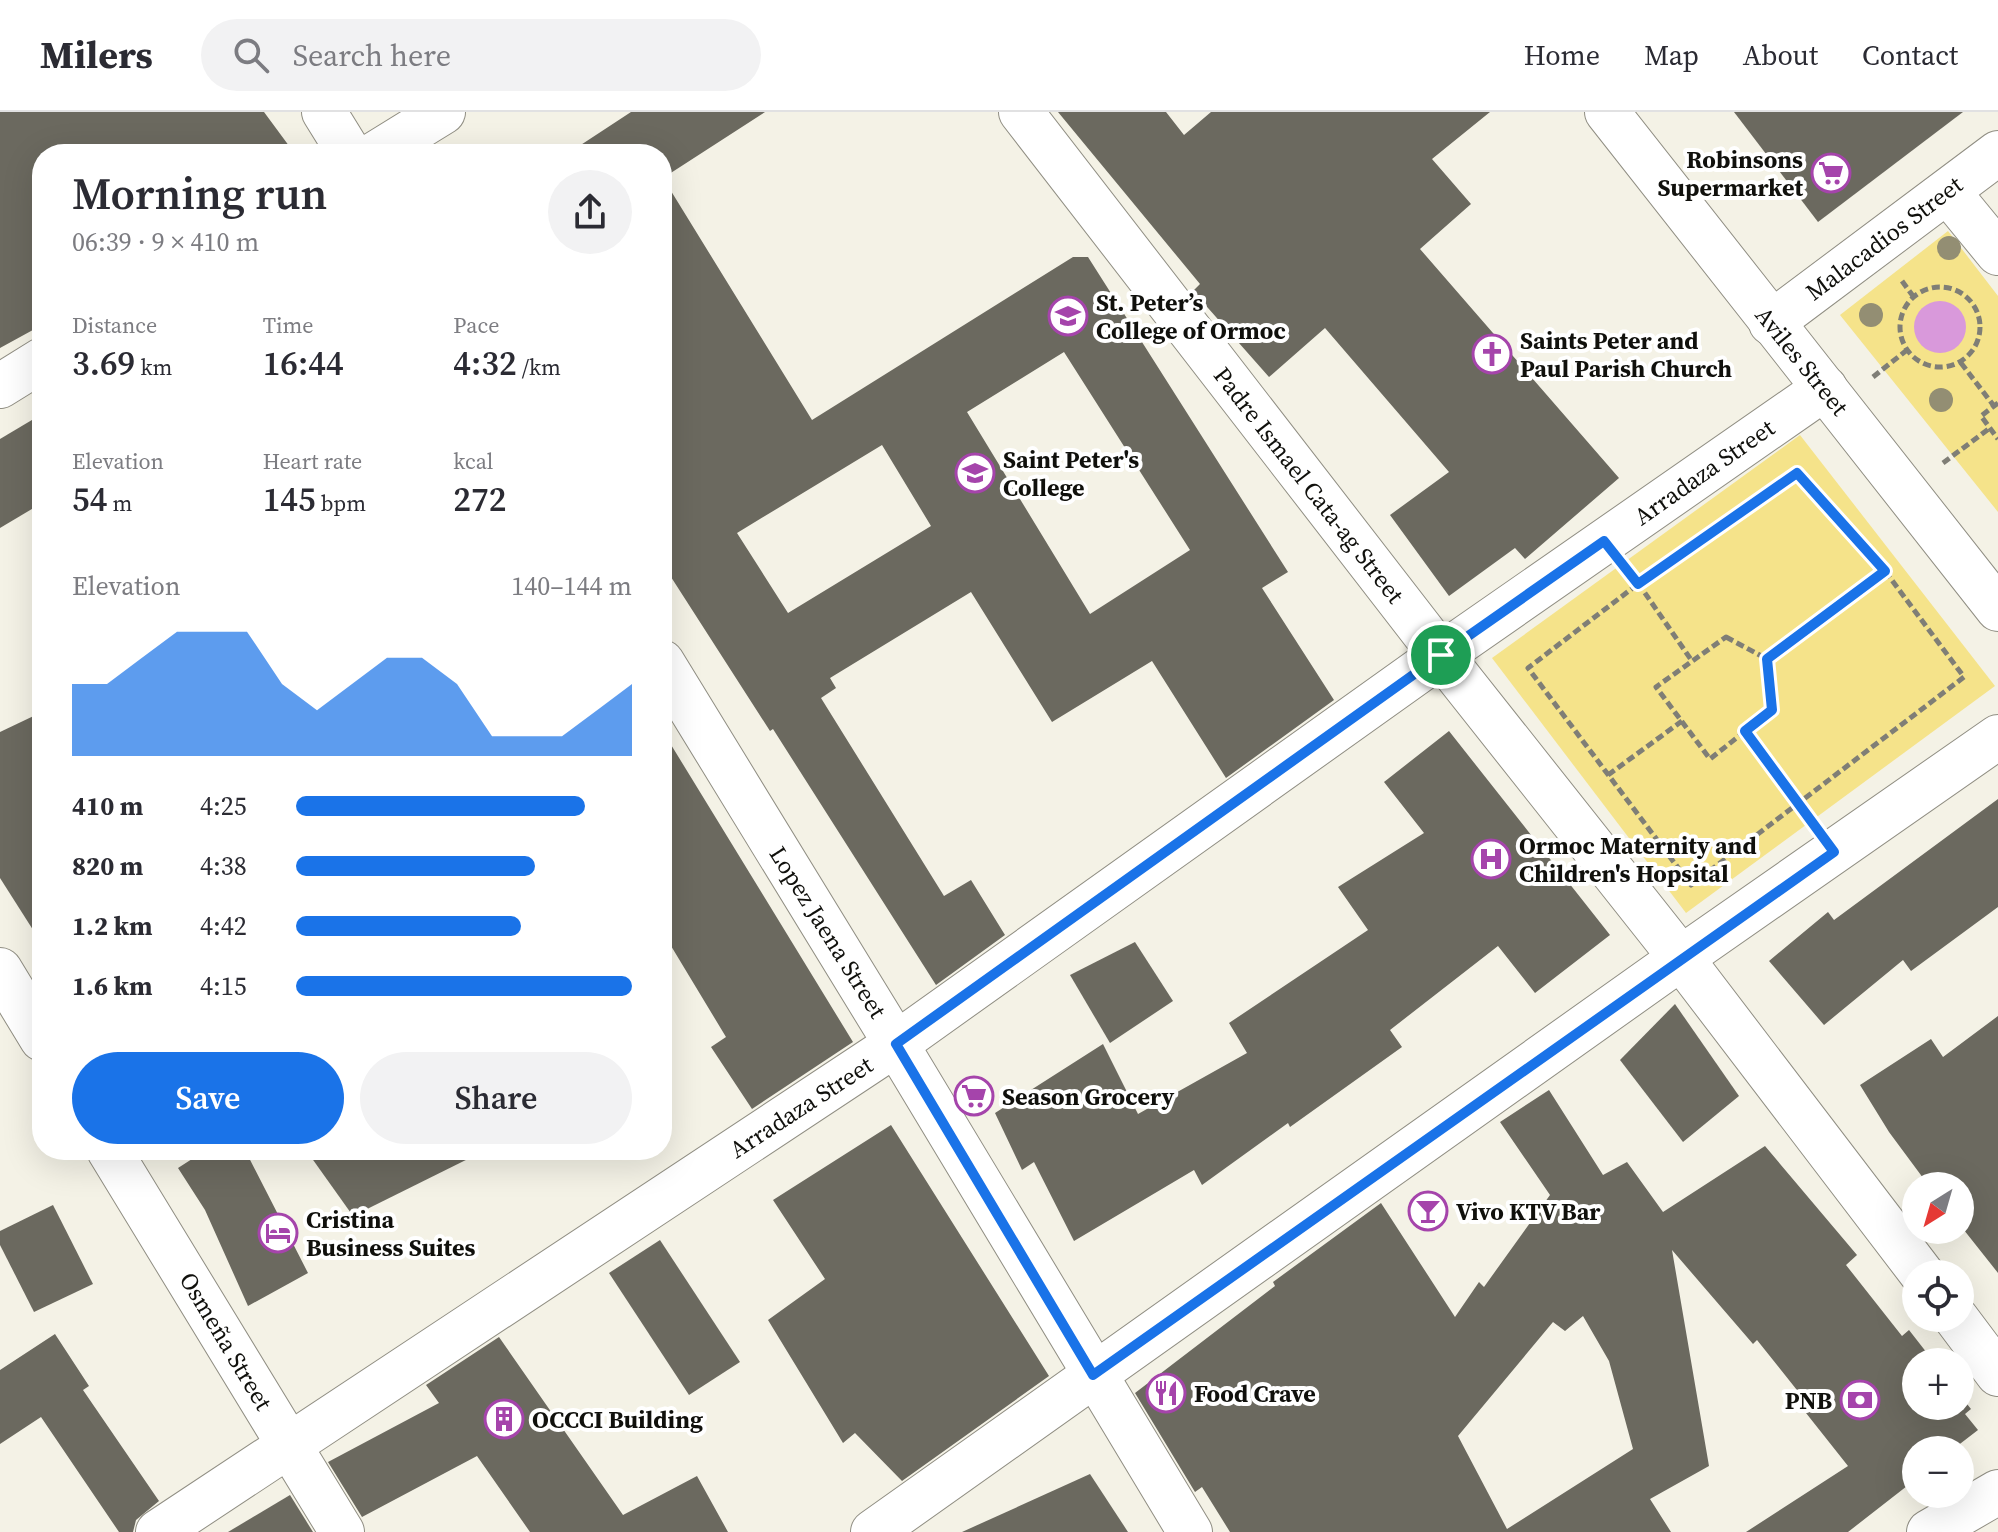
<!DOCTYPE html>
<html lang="en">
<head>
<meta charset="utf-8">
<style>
  body { margin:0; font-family:"Source Serif 4",serif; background:#f2f2f3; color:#2b2b33; height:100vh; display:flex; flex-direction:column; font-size:30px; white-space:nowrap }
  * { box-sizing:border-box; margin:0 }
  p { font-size:26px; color:#7c7c81 }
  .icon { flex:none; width:44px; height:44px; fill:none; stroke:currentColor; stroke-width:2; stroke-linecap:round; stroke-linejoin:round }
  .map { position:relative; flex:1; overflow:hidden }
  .drawer { position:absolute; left:32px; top:32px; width:640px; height:1016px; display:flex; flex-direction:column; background:#fff; border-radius:32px; box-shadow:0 8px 32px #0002 }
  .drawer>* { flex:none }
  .needle { width:52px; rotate:217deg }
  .buttons { position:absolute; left:1902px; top:1060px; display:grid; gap:16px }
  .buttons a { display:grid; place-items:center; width:72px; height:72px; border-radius:50%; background:#fff; box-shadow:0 8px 32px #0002; font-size:40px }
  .pin { position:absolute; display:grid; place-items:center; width:68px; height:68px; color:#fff; margin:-34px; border:4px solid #fff; border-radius:50%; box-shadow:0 2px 8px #0007 }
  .round { display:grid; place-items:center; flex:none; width:84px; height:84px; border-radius:42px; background:#f2f2f3 }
  .overview { display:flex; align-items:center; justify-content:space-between; height:136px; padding:0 40px }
  h1 { font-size:44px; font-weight:600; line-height:60px }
  .metrics { display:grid; grid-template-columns:repeat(3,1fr); gap:12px; height:136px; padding:8px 40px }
  .metrics div { display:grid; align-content:center }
  .metrics b { font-size:34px; font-weight:600 }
  .metrics small { font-size:22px; font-weight:400 }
  .metrics p { font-size:22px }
  .chart { height:224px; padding:16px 40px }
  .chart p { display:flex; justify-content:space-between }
  .chart svg { width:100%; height:144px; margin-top:8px; fill:#1a73e8; opacity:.7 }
  .action { display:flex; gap:16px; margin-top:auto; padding:16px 40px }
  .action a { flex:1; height:92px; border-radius:48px; background:#1a73e8; color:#fff; font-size:32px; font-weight:600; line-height:92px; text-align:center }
  .action a+a { background:#f2f2f3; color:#2b2b33 }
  ul { padding:0 40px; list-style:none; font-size:26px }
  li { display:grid; grid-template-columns:128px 96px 1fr; align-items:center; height:60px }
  li i { height:20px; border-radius:10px; background:#1a73e8 }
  header { display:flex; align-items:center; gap:48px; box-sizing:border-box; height:112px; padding:0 40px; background:#fff; border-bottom:2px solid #e1e1e2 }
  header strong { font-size:38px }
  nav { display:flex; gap:44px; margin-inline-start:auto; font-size:28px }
  .search { width:560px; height:72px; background:#f2f2f3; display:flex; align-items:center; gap:20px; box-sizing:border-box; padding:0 28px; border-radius:44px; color:#7c7c81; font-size:30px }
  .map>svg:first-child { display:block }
</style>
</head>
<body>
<header>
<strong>Milers</strong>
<div class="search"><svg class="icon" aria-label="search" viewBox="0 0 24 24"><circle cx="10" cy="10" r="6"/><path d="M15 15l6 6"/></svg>Search here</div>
<nav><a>Home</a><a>Map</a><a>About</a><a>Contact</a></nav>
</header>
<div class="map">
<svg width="1998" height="1420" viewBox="0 0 1998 1420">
  <rect width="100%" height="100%" fill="#f4f2e6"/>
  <g fill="#f5e38a">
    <polygon points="1948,119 1998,184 1998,400 1840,203"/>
    <polygon points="1800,323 1995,574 1686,801 1492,546"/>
  </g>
  <circle fill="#d999db" cx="1940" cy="215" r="26"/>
  <g fill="#6b695f" fill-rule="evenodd">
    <polygon points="0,0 264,0 295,42 42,42 42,213 0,236"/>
    <path d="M631,0h134l-102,66 149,242 261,-163h15l200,315 -26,16 72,112 -108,78 -74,-117 -100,61 -81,-130 -141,86 6,10 -15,10 123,198 27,-16 34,55 -69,50 -163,-256 -3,2 -108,-168v-409h-95zM1064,240l126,198 -100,64 -123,-202zM882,333l49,81 -143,87 -51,-80z"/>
    <polygon points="1058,0 1166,0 1184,23 1211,0 1490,0 1432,47 1471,92 1420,137 1619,366 1525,447 1515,436 1449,484 1390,403 1449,360 1325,216 1269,265 1193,179 1200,172"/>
    <polygon points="1734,0 1963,0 1818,110"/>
    <polygon points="42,302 42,391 0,416 0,327"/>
    <polygon points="42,600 42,832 0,766 0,620"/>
    <polygon points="662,618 853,930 752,997 711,935 726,925 662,819"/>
    <polygon points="1449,619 1610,823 1535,881 1498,834 1390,918 1402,935 1290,1015 1288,1011 1202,1073 1194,1058 1074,1129 1034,1050 1022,1058 995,1001 1103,932 1138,1002 1247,941 1229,911 1368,818 1338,775 1424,721 1384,670"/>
    <polygon points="1998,687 1998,795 1911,859 1903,848 1824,913 1769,849 1828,800 1834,808"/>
    <polygon points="1135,830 1173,889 1110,931 1070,863"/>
    <polygon points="1675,892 1739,984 1683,1030 1620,948"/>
    <polygon points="1998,904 1998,1161 1960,1113 1960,1074 1929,1074 1889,1020 1860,973 1931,927 1943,945"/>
    <path d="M1549,978l54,85 24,-13 36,50 102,-66 92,109 -11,10 56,71 7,-6 25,32h-18v44h44v-11l11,14 -6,5 13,16 -26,20h-36v29l-68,53h-102l102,-66 -42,-53 6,-4 -55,-69 -4,4 -81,-94 37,216 -59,33 21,33h-441l-28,-45 -7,5 -60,-99 140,-107 -2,-4 108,-79 74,114 24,-35 5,5 66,-92 -50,-73zM1583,1204l26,45 24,88 -126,80 -49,-93 95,-114 12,9z"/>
    <polygon points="891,1013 1049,1264 902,1369 855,1321 843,1331 768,1208 825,1167 773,1088"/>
    <polygon points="206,1038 245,1038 308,1161 248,1194 205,1098 178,1056"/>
    <polygon points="306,1038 486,1038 353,1104"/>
    <polygon points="53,1093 93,1172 34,1200 0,1133 0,1119"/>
    <polygon points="660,1128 740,1250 689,1283 609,1161"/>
    <polygon points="55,1222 89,1274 83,1278 159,1389 136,1408 133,1420 119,1420 41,1305 0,1332 0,1258"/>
    <polygon points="499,1225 623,1403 697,1364 728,1420 530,1420 477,1344 362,1405 328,1350 439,1291 426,1273"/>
    <polygon points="1090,1362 1128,1420 962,1420"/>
    <polygon points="290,1383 313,1420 228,1420"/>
  </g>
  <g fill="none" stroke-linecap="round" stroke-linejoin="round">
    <g stroke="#908e83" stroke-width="46">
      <g id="minor">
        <polyline points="324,0 350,42"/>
        <polyline points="1021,0 1441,543 1681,846 1922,1162"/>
        <polyline points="375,42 443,0"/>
        <polyline points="1948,80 1998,141"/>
        <polyline points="1771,211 1998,41"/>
        <polyline points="0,274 42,248"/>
        <polyline points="662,550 896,932 1190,1420"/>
        <polyline points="1956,1206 1998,1262"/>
        <polyline points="158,1420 896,932 1441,543 1825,276"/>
        <polyline points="873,1420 1681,846 1998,625"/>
        <polyline points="1929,1420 1998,1380"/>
      </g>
    </g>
    <g stroke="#908e83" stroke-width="46">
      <g id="major">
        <polyline points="0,858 42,927"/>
        <polyline points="109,1038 342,1420"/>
      </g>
    </g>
    <g stroke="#908e83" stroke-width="46">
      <polyline id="highway" points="1607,0 1998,497"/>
    </g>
    <g stroke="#7f7e76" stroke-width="5" stroke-dasharray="8 4" stroke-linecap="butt">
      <polyline points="1902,169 1913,184"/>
      <circle cx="1940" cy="215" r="40"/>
      <polyline points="1961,251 1994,294"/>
      <polyline points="1873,265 1907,238"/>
      <polyline points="1998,291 1981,304 1998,327"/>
      <polyline points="1943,351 1990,316"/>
      <polygon points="1797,361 1885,459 1964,565 1691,773 1528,556 1638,472"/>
      <polyline points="1638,471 1692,549"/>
      <polygon points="1726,525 1767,547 1772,598 1710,647 1656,575"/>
      <polyline points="1767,547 1885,459"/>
      <polyline points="1745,619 1807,702"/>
      <polyline points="1608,663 1682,609"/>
    </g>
    <use href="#minor" stroke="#fff" stroke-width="44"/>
    <use href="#major" stroke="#fff" stroke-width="44"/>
    <use href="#highway" stroke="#fff" stroke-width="44"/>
  </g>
  <g fill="#938e73">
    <circle cx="1949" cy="136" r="12"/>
    <circle cx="1871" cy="203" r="12"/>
    <circle cx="1941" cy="288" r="12"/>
  </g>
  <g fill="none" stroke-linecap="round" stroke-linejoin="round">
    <g stroke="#fff" stroke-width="16">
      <polygon id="route" points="1797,361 1885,459 1767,547 1772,598 1745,619 1834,740 1093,1263 896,932 1441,543 1604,429 1638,472"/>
    </g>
    <use href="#route" stroke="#1a73e8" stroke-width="10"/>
  </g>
  <defs>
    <g id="supermarket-ring" transform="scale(2)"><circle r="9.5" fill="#fff" stroke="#a544ab" stroke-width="1.5"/><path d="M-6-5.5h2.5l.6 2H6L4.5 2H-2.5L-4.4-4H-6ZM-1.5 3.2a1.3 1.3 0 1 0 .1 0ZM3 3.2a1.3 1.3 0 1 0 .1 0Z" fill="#a544ab"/></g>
    <g id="school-ring" transform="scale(2)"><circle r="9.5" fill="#fff" stroke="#a544ab" stroke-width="1.5"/><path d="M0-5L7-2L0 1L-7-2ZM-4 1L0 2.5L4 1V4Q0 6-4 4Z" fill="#a544ab"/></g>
    <g id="church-ring" transform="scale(2)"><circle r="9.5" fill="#fff" stroke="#a544ab" stroke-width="1.5"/><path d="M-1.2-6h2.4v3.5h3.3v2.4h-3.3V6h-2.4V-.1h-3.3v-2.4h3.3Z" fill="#a544ab"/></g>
    <g id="university-ring" transform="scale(2)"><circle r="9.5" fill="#fff" stroke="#a544ab" stroke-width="1.5"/><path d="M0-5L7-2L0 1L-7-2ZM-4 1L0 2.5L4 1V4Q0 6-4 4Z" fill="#a544ab"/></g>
    <g id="hospital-ring" transform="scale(2)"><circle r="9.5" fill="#fff" stroke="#a544ab" stroke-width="1.5"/><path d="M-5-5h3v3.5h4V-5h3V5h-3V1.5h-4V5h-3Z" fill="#a544ab"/></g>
    <g id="bar-ring" transform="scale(2)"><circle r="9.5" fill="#fff" stroke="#a544ab" stroke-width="1.5"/><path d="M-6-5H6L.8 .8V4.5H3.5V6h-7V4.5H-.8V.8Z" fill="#a544ab"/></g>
    <g id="hotel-ring" transform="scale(2)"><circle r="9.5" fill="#fff" stroke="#a544ab" stroke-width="1.5"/><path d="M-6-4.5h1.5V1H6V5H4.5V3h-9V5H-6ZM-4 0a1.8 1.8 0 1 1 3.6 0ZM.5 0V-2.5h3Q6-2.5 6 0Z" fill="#a544ab"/></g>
    <g id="restaurant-ring" transform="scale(2)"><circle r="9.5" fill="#fff" stroke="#a544ab" stroke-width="1.5"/><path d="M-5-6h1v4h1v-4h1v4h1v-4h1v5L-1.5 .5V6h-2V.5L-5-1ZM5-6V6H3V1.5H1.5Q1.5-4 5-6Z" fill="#a544ab"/></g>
    <g id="bank-ring" transform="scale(2)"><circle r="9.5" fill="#fff" stroke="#a544ab" stroke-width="1.5"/><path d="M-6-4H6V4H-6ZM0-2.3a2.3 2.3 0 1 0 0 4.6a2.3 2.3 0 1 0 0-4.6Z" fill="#a544ab"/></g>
    <g id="building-ring" transform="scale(2)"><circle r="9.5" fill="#fff" stroke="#a544ab" stroke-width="1.5"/><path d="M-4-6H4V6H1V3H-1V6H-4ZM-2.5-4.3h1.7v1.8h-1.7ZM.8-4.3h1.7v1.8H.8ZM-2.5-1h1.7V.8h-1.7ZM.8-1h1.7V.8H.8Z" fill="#a544ab"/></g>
  </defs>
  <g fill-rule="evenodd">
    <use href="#supermarket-ring" x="1831" y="61"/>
    <use href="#school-ring" x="1068" y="204"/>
    <use href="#church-ring" x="1492" y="242"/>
    <use href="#university-ring" x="975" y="361"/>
    <use href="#hospital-ring" x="1491" y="747"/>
    <use href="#supermarket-ring" x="974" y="984"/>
    <use href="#bar-ring" x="1428" y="1099"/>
    <use href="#hotel-ring" x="278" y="1121"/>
    <use href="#restaurant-ring" x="1166" y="1281"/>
    <use href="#bank-ring" x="1860" y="1288"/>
    <use href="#building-ring" x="504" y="1307"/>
  </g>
  <g text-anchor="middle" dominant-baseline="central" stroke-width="8" stroke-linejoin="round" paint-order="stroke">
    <g font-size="24" font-weight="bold" fill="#10100c" stroke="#fff" text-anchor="start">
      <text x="1803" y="47" text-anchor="end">Robinsons<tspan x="1803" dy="28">Supermarket</tspan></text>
      <text x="1096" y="190">St. Peter’s<tspan x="1096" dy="28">College of Ormoc</tspan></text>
      <text x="1520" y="228">Saints Peter and<tspan x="1520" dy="28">Paul Parish Church</tspan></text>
      <text x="1003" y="347">Saint Peter's<tspan x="1003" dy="28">College</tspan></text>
      <text x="1519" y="733">Ormoc Maternity and<tspan x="1519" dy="28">Children's Hopsital</tspan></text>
      <text x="1002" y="984">Season Grocery</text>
      <text x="1456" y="1099">Vivo KTV Bar</text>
      <text x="306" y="1107">Cristina<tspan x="306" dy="28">Business Suites</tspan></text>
      <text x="1194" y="1281">Food Crave</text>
      <text x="1832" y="1288" text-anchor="end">PNB</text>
      <text x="532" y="1307">OCCCI Building</text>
    </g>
    <g font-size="24" fill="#10100c" stroke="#fff">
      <text transform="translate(1884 126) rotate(-37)">Malacadios Street</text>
      <text transform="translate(1802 249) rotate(51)">Aviles Street</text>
      <text transform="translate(1704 360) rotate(-35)">Arradaza Street</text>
      <text transform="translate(1309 373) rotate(52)">Padre Ismael Cata-ag Street</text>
      <text transform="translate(828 820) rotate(58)">Lopez Jaena Street</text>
      <text transform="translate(801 995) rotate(-33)">Arradaza Street</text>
      <text transform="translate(226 1229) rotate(59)">Osmeña Street</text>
    </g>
  </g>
</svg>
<div class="buttons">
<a><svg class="needle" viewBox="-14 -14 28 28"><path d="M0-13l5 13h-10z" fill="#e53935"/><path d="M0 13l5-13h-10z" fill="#7c7c81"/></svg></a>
<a><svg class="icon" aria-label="locate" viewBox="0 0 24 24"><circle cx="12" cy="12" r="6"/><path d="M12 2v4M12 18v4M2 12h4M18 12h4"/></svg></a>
<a>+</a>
<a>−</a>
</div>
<div class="pin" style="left:1441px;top:543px;background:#1e9e55"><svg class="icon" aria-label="arrive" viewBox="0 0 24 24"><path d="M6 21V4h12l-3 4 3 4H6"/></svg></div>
<section class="drawer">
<div class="overview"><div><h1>Morning run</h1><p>06:39 · 9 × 410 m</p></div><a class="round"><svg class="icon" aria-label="share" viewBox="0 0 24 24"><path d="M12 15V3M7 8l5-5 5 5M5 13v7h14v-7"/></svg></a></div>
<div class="metrics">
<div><p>Distance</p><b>3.69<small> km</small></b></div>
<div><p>Time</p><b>16:44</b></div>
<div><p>Pace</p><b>4:32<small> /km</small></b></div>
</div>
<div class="metrics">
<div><p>Elevation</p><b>54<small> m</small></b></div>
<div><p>Heart rate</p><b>145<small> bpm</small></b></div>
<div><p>kcal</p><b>272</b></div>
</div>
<div class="chart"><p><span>Elevation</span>140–144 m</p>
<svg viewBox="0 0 160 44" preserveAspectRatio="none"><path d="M0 44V22L10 22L20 14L30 6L40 6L50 6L60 22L70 30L80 22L90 14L100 14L110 22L120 38L130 38L140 38L150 30L160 22V44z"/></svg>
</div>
<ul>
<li><b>410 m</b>4:25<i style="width:86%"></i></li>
<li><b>820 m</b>4:38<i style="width:71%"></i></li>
<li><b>1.2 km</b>4:42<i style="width:67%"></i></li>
<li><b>1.6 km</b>4:15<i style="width:100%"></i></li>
</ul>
<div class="action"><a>Save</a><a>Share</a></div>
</section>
</div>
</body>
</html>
